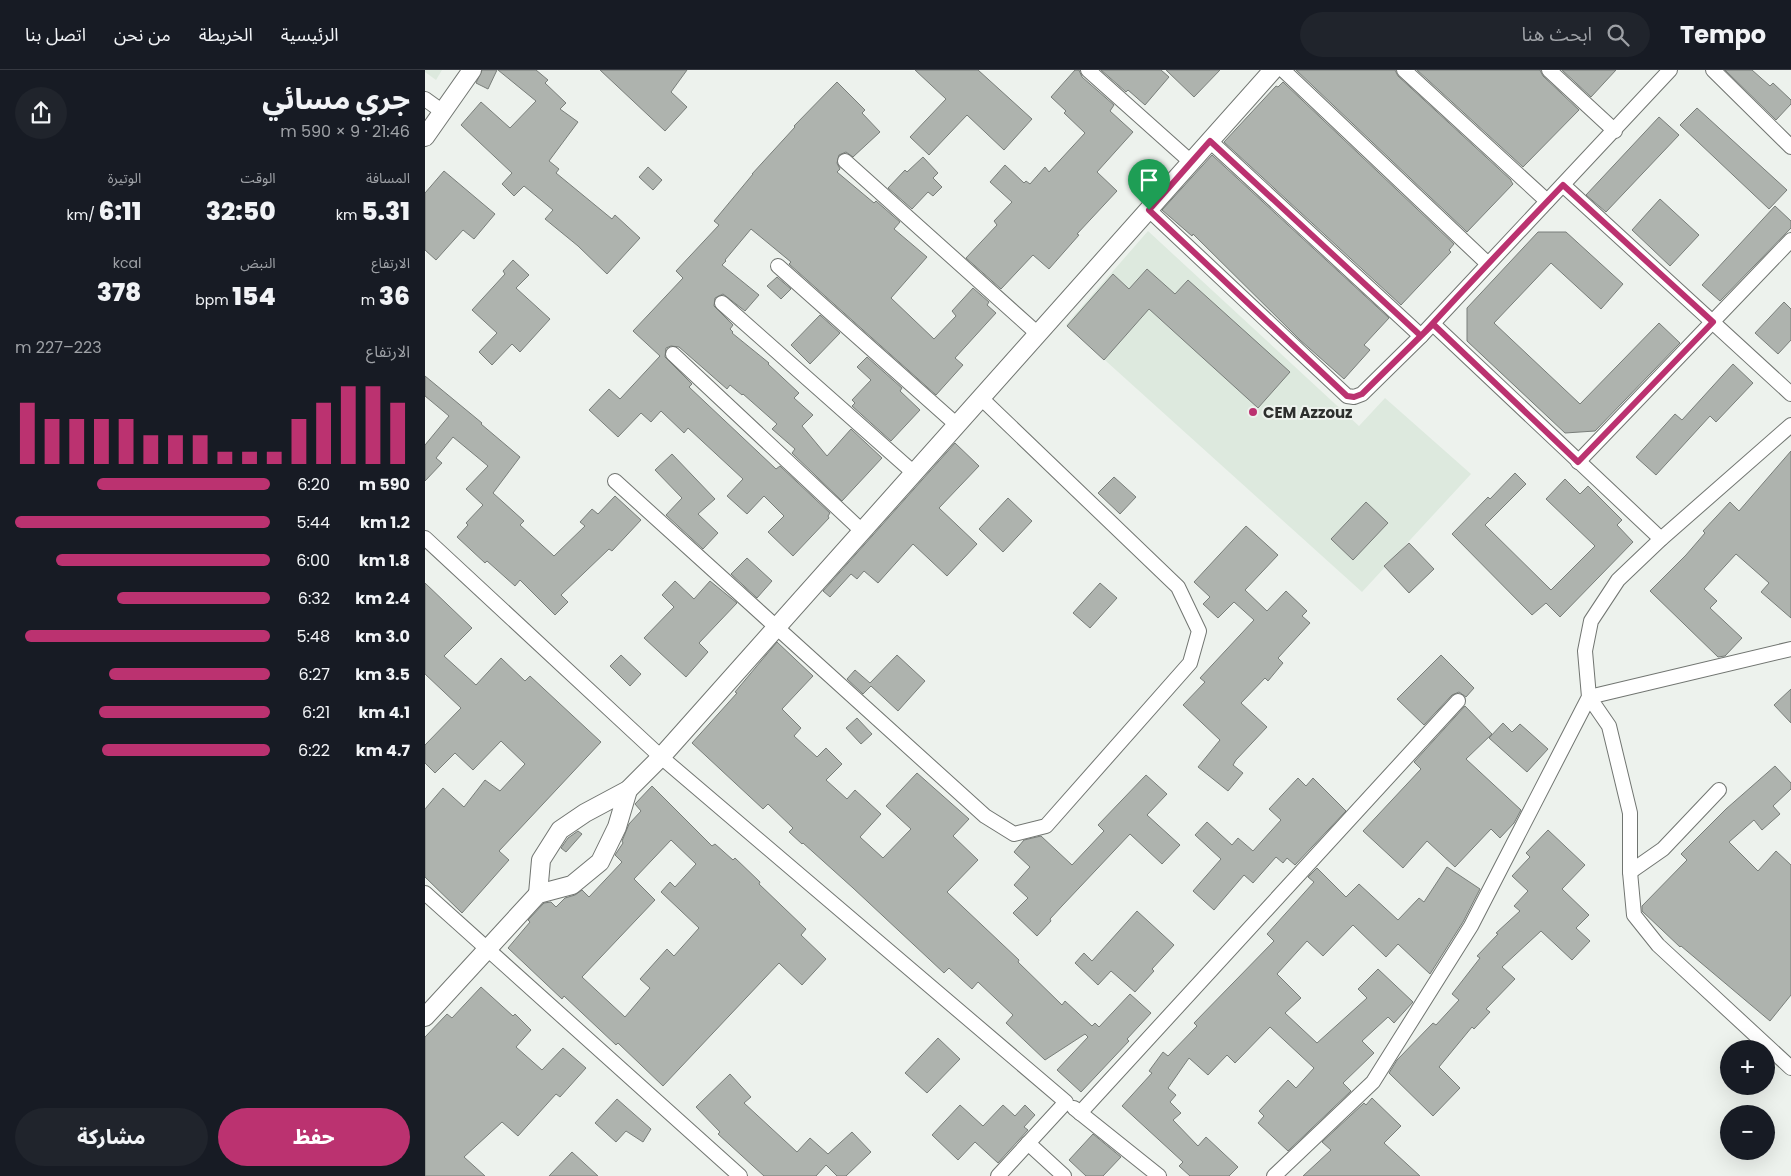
<!DOCTYPE html>
<html lang="ar">
<head>
<meta charset="utf-8">
<style>
  body { margin:0; font-family:Poppins,"Noto Sans Arabic",sans-serif; background:#20242c; color:#f1f3f6; direction:rtl; height:100vh; display:flex; flex-direction:column; font-size:19px; white-space:nowrap }
  * { box-sizing:border-box; margin:0 }
  p { font-size:16px; color:#9ea1a6 }
  .icon { flex:none; width:28px; height:28px; fill:none; stroke:currentColor; stroke-width:2; stroke-linecap:round; stroke-linejoin:round }
  .map { position:relative; flex:1; overflow:hidden; direction:ltr }
  .sheet { display:flex; flex-direction:column; background:#171b24; width:425px }
  .sheet>* { flex:none }
  .controls { position:absolute; left:1295px; top:970px; display:grid; gap:10px }
  .controls a { display:grid; place-items:center; width:55px; height:55px; border-radius:50%; background:#171b24; box-shadow:0 5px 20px #0002; font-size:25px }
  .pin { position:absolute; display:grid; place-items:center; width:42px; height:42px; color:#fff; margin:-51px -21px; border-radius:50% 50% 50% 0; rotate:-45deg; box-shadow:0 0 5px #0007 }
  .pin .icon { rotate:45deg }
  .round { display:grid; place-items:center; flex:none; width:52px; height:52px; border-radius:26px; background:#20242c }
  .summary { display:flex; align-items:center; justify-content:space-between; height:85px; padding:0 15px }
  h1 { font-size:28px; font-weight:800; line-height:38px }
  .figures { display:grid; grid-template-columns:repeat(3,1fr); gap:8px; height:85px; padding:5px 15px }
  .figures div { display:grid; align-content:center }
  .figures b { font-size:25px; font-weight:800 }
  .figures small { font-size:14px; font-weight:400 }
  .figures p { font-size:14px }
  .chart { height:140px; padding:10px 15px }
  .chart p { display:flex; justify-content:space-between }
  .chart svg { width:100%; height:90px; margin-top:5px; stroke:#bb3270; stroke-width:6 }
  .primary-button { display:flex; gap:10px; margin-top:auto; padding:10px 15px }
  .primary-button a { flex:1; height:58px; border-radius:30px; background:#bb3270; color:#fff; font-size:20px; font-weight:800; line-height:58px; text-align:center }
  .primary-button a+a { background:#20242c; color:#f1f3f6 }
  ul { padding:0 15px; list-style:none; font-size:16px }
  li { display:grid; grid-template-columns:80px 60px 1fr; align-items:center; height:38px }
  li i { height:12px; border-radius:6px; background:#bb3270 }
  header { display:flex; align-items:center; gap:30px; box-sizing:border-box; height:70px; padding:0 25px; background:#171b24; border-bottom:1px solid #363941 }
  header strong { font-size:24px }
  nav { display:flex; gap:28px; margin-inline-start:auto; font-size:18px }
  .search { width:350px; height:45px; background:#20242c; display:flex; align-items:center; gap:12px; box-sizing:border-box; padding:0 18px; border-radius:28px; color:#9ea1a6; font-size:19px }
  main { display:flex; flex:1; min-height:0 }
  .map>svg:first-child { display:block }
</style>
</head>
<body>
<header>
<strong>Tempo</strong>
<div class="search"><svg class="icon" aria-label="search" viewBox="0 0 24 24"><circle cx="10" cy="10" r="6"/><path d="M15 15l6 6"/></svg>ابحث هنا</div>
<nav><a>الرئيسية</a><a>الخريطة</a><a>من نحن</a><a>اتصل بنا</a></nav>
</header>
<main>
<div class="map">
<svg width="1366" height="1106" viewBox="0 0 1366 1106">
  <rect width="100%" height="100%" fill="#edf2ed"/>
  <g fill="#dde9de">
    <polygon points="0,0 17,0 11,10 0,2"/>
    <polygon points="723,161 934,356 960,328 1046,404 937,522 641,255"/>
  </g>
  <g fill="#aeb3ae" stroke="#797e7a" fill-rule="evenodd">
    <polygon points="57,0 72,0 63,19 51,13"/>
    <polygon points="73,0 111,0 123,10 120,13 141,33 135,39 153,52 124,91 134,99 131,103 187,149 190,145 215,168 182,204 153,176 120,149 128,140 99,116 89,126 77,114 87,103 36,55 56,32 85,58 111,31"/>
    <polygon points="175,0 262,0 246,22 262,37 240,61"/>
    <polygon points="490,0 553,0 607,49 579,80 542,45 504,85 485,67 521,29"/>
    <polygon points="650,0 654,0 657,7 689,35 685,41 708,62 672,102 692,121 652,164 654,165 624,199 608,185 576,219 541,188 572,155 569,151 587,132 565,112 580,95 599,113 601,111 605,114 620,97 624,102 660,63 639,43 641,41 626,27"/>
    <polygon points="676,0 736,0 744,7 720,35 703,20 701,22"/>
    <polygon points="741,0 795,0 769,27"/>
    <polygon points="871,0 970,0 973,6 1086,110 1086,111 1088,114 1042,162"/>
    <polygon points="992,0 1115,0 1118,6 1154,40 1098,97"/>
    <polygon points="1137,0 1191,0 1166,27"/>
    <polygon points="1300,0 1327,0 1345,16 1348,13 1366,30 1366,34 1351,50"/>
    <polygon points="412,12 440,40 437,43 455,62 428,87 421,82 414,85 412,93 415,99 412,102 449,133 451,131 475,152 469,159 502,187 466,228 509,269 531,246 527,241 548,218 564,232 562,235 571,243 530,288 538,295 511,325 364,194 366,192 326,159 300,190 301,191 297,195 334,225 320,241 298,224 290,228 289,236 308,255 305,259 308,262 307,263 344,293 343,294 374,323 369,328 388,345 377,356 402,386 426,359 457,388 417,431 367,383 370,379 347,359 352,354 318,324 317,325 305,315 302,319 254,277 246,276 241,278 240,287 267,314 264,317 351,399 355,396 405,443 403,446 404,448 368,486 343,462 359,446 339,426 322,444 302,426 318,409 263,358 259,363 236,341 226,352 216,343 193,367 164,340 184,319 195,329 235,286 208,261 258,208 251,201 294,155 289,151 328,104 327,104 370,57 369,56"/>
    <polygon points="858,12 1029,174 1024,180 1026,182 976,235 799,72 851,16 853,17"/>
    <polygon points="1272,38 1362,120 1344,139 1255,55"/>
    <polygon points="1234,47 1254,65 1181,142 1161,125"/>
    <polygon points="787,85 964,248 939,275 945,280 919,309 875,270 768,164 767,166 737,140"/>
    <polygon points="498,87 513,103 508,108 517,117 508,126 503,122 487,139 463,118 480,100 482,102"/>
    <polygon points="223,97 237,110 228,120 214,107"/>
    <polygon points="19,101 70,144 49,169 38,160 11,190 0,180 0,123"/>
    <polygon points="1235,129 1274,165 1245,196 1207,160"/>
    <polygon points="1350,136 1366,151 1366,158 1295,231 1277,215"/>
    <polygon points="1113,162 1141,162 1198,214 1176,239 1126,193 1069,253 1155,334 1234,253 1255,273 1170,361 1140,363 1042,271 1042,238"/>
    <polygon points="88,190 104,205 91,218 125,249 95,282 87,274 67,295 54,282 72,263 47,240 80,204 78,201"/>
    <polygon points="722,199 750,224 763,210 865,302 833,338 724,239 679,290 642,256 688,204 704,219"/>
    <polygon points="352,207 366,219 356,229 342,216"/>
    <polygon points="1359,232 1366,239 1366,270 1353,284 1330,263"/>
    <polygon points="395,245 415,263 385,294 366,275"/>
    <polygon points="442,287 477,318 475,321 495,340 466,371 427,336 430,333 427,330 446,310 432,297"/>
    <polygon points="1308,294 1328,313 1291,352 1285,346 1231,405 1211,387 1250,344 1257,350"/>
    <polygon points="0,306 57,353 56,354 95,387 68,423 99,451 95,455 129,486 160,456 155,452 167,439 173,444 190,426 216,450 187,481 184,479 136,525 143,532 130,545 95,510 90,516 62,491 60,493 32,467 43,455 41,453 58,435 41,419 63,396 28,367 11,388 17,393 0,411 0,375 24,346 0,326"/>
    <polygon points="530,373 554,396 514,438 552,474 522,506 488,474 453,513 439,501 432,509 426,504 405,527 398,521"/>
    <polygon points="1366,381 1366,548 1336,522 1344,513 1311,484 1279,519 1292,531 1285,538 1317,568 1300,586 1293,587 1225,521 1261,485 1280,463 1278,461 1305,432 1314,441"/>
    <polygon points="247,384 290,429 273,444 293,463 278,479 241,445 257,428 230,400"/>
    <polygon points="1090,403 1101,414 1060,455 1126,520 1170,476 1121,429 1140,409 1155,424 1163,416 1197,450 1192,455 1208,472 1135,547 1121,533 1107,545 1027,464 1063,427 1065,429"/>
    <polygon points="689,407 711,427 695,444 673,423"/>
    <polygon points="583,428 607,451 578,482 554,459"/>
    <polygon points="941,432 963,453 928,490 906,469"/>
    <polygon points="821,456 853,485 820,520 842,541 861,521 882,541 877,546 885,553 853,588 858,593 843,611 840,608 816,633 842,657 811,690 808,695 818,703 803,721 773,697 795,670 758,635 780,612 775,608 829,550 809,532 793,548 778,534 785,527 769,512"/>
    <polygon points="984,473 1009,499 984,523 959,496"/>
    <polygon points="322,488 347,511 332,528 306,504"/>
    <polygon points="250,511 269,529 285,511 312,533 274,573 283,582 261,607 219,568 249,537 237,525"/>
    <polygon points="0,513 47,558 19,586 51,615 76,588 100,611 105,606 176,672 74,781 84,790 37,843 0,807 0,739 18,718 39,737 60,710 75,721 100,694 76,671 48,700 30,683 10,703 0,693 0,675 36,638 0,604"/>
    <polygon points="675,513 692,528 665,558 648,543"/>
    <polygon points="352,572 388,606 357,639 376,658 369,666 392,687 401,678 417,694 401,710 422,729 430,720 456,744 435,767 458,788 486,759 461,736 492,703 544,749 528,766 553,790 522,822 594,890 593,892 637,935 640,931 667,956 670,953 674,957 705,924 726,943 702,969 704,971 656,1022 632,1000 663,967 660,964 620,990 581,953 588,945 553,912 547,919 524,898 519,903 428,818 378,773 377,774 364,762 368,758 343,734 338,739 267,673 312,623 310,622"/>
    <polygon points="196,585 216,604 205,616 185,596"/>
    <polygon points="472,585 500,611 473,641 446,616 438,624 422,609 430,600 445,613"/>
    <polygon points="1016,585 1049,618 1041,627 1034,622 1027,625 999,655 972,629"/>
    <polygon points="1366,619 1366,653 1349,635"/>
    <polygon points="1040,636 1067,664 1041,689 1096,740 1089,753 1075,768 1066,759 1030,797 1002,771 978,798 938,761 996,699 989,692"/>
    <polygon points="432,648 447,664 436,674 421,658"/>
    <polygon points="1078,653 1087,662 1095,654 1123,679 1102,702 1064,668"/>
    <polygon points="1350,696 1366,713 1366,719 1348,736 1355,744 1337,760 1329,750 1304,772 1333,801 1351,781 1366,795 1366,925 1345,951 1256,876 1255,877 1217,841 1217,836 1262,790 1256,784 1301,739"/>
    <polygon points="721,705 742,724 722,745 755,775 737,794 705,764 637,836 625,849 626,851 612,866 588,843 603,828 589,815 605,797 589,782 599,770 616,766 647,795 679,761 673,755"/>
    <polygon points="873,708 881,716 888,708 921,741 870,795 862,788 858,793 851,787 828,813 819,805 789,840 768,821 796,789 770,765 782,752 807,775 813,768 828,781 856,750 844,739"/>
    <path d="M227,716l60,60 3,-2 18,16 2,-2 25,24 -1,2 47,45 -5,6 25,24 -24,26 -23,-22 -116,123 -45,-43 -2,2 -52,-49 -2,3 -54,-51 22,-26 -2,-2 16,-17 7,-1 5,5 9,-9 10,-3 7,-5 7,7 33,-35 -7,-7 8,-12 -1,-2 7,-17 12,-13 -6,-7zM246,770l25,24 -21,23 -5,-5 -9,10 38,36 -25,28 -7,-7 -27,30 10,9 -25,29 -43,-40 73,-77 -21,-21z"/>
    <polygon points="1123,760 1160,795 1137,819 1164,845 1151,858 1165,871 1147,890 1116,861 1077,897 1090,909 1061,939 1065,942 1049,959 1047,957 1014,997 1035,1018 1008,1046 964,1003 972,990 1008,953 1011,955 1034,930 1027,924 1055,888 1052,886 1073,864 1071,863 1095,841 1089,836 1103,821 1087,806 1105,787 1101,783"/>
    <polygon points="153,761 157,764 141,782 136,778 143,768"/>
    <polygon points="1022,797 1055,819 1038,852 1005,904 973,874 961,887 928,855 898,886 882,871 852,904 876,928 860,943 892,973 942,928 933,919 953,899 988,932 969,953 963,947 937,971 949,983 918,1013 926,1021 863,1081 833,1053 839,1046 834,1041 863,1010 871,1018 889,998 845,957 810,993 802,985 783,1005 764,988 743,1018 751,1025 745,1032 756,1043 748,1050 773,1076 781,1067 813,1097 804,1106 765,1106 754,1096 758,1092 697,1036 727,1003 724,1001 738,982 743,986 772,956 769,953 849,871 842,864 889,812 883,807 892,798 921,827 934,814 973,850 994,828 999,832"/>
    <polygon points="712,841 749,875 727,899 729,901 710,922 686,901 673,915 650,893 659,883 667,891"/>
    <polygon points="56,917 88,946 90,944 106,960 91,977 117,1000 138,978 161,998 135,1027 131,1024 93,1066 77,1052 39,1087 60,1106 0,1106 0,967 22,944 27,948"/>
    <polygon points="513,968 535,989 502,1023 480,1003"/>
    <polygon points="305,1004 326,1027 319,1033 372,1082 385,1068 403,1084 427,1062 446,1082 421,1106 412,1106 401,1095 391,1106 339,1106 293,1064 295,1062 271,1037"/>
    <polygon points="947,1028 976,1056 959,1073 995,1106 878,1106 906,1080 897,1072 939,1033 941,1035"/>
    <polygon points="192,1029 226,1059 218,1072 201,1061 191,1072 170,1053"/>
    <polygon points="535,1035 558,1056 578,1035 590,1046 600,1035 610,1045 599,1057 603,1060 573,1093 550,1072 533,1090 507,1065"/>
    <polygon points="668,1064 696,1087 678,1106 661,1106 644,1090"/>
    <polygon points="147,1082 173,1106 124,1106"/>
  </g>
  <g fill="none" stroke-linecap="round" stroke-linejoin="round">
    <g stroke="#717571" stroke-width="16">
      <g id="minor">
        <polyline points="663,0 766,92"/>
        <polyline points="858,0 1063,194"/>
        <polyline points="979,0 1122,131"/>
        <polyline points="1124,0 1190,61"/>
        <polyline points="1288,0 1366,77"/>
        <polyline points="0,29 18,42"/>
        <polyline points="785,71 996,266"/>
        <polyline points="420,91 613,264"/>
        <polyline points="1138,115 1366,324"/>
        <polyline points="724,140 922,326 929,327 937,324 996,266 1245,0"/>
        <polyline points="353,196 532,355"/>
        <polyline points="297,233 489,403"/>
        <polyline points="1008,254 1236,469"/>
        <polyline points="248,284 437,461"/>
        <polyline points="1153,392 1366,170"/>
        <polyline points="190,411 560,746 589,764 621,756 765,593 774,561 753,517 556,328"/>
        <polyline points="0,468 236,687 641,1032 573,1106"/>
        <polyline points="1366,579 1164,627 1184,656 1205,743 1205,802 1209,845 1233,875 1366,998"/>
        <polyline points="1205,802 1238,779 1294,720"/>
        <polyline points="0,823 315,1106"/>
        <polyline points="649,1038 734,1106"/>
        <polyline points="655,1043 1033,631"/>
        <polyline points="603,1073 639,1106"/>
        <polyline points="849,1106 948,1012 1046,856 1164,627 1160,581 1166,551 1193,510 1236,469 1366,355"/>
      </g>
    </g>
    <g stroke="#717571" stroke-width="20">
      <g id="tertiary">
        <polyline points="0,67 47,0"/>
        <polyline points="113,824 116,790 135,760 160,743 203,720 236,687 848,0"/>
        <polyline points="0,947 113,824 147,815 175,792 192,757 203,720"/>
      </g>
    </g>
    <use href="#minor" stroke="#fff" stroke-width="14"/>
    <use href="#tertiary" stroke="#fff" stroke-width="18"/>
  </g>
  <g fill="none" stroke-linecap="round" stroke-linejoin="round">
    <g stroke="#fff" stroke-width="10">
      <path id="route" d="M724,140l198,186 7,1 8,-3 71,-70 145,138 135,-140 -150,-137c-48,50 -95,100 -142,151l-211,-195 -61,69"/>
    </g>
    <use href="#route" stroke="#bb3270" stroke-width="6"/>
  </g>
  <circle fill="#bb3270" stroke="#edf2ed" stroke-width="2" cx="828" cy="342" r="5"/>
  <g text-anchor="middle" dominant-baseline="central" stroke-width="4" stroke-linejoin="round" paint-order="stroke">
    <g font-size="15" font-weight="bold" fill="#2d2f2d" stroke="#edf2ed" text-anchor="start">
      <text x="838" y="342">CEM Azzouz</text>
    </g>
  </g>
</svg>
<div class="controls">
<a>+</a>
<a>−</a>
</div>
<div class="pin" style="left:724px;top:140px;background:#1e9e55"><svg class="icon" aria-label="arrive" viewBox="0 0 24 24"><path d="M6 21V4h12l-3 4 3 4H6"/></svg></div>
</div>
<section class="sheet">
<div class="summary"><div><h1>جري مسائي</h1><p>21:46 · 9 × 590 m</p></div><a class="round"><svg class="icon" aria-label="share" viewBox="0 0 24 24"><path d="M12 15V3M7 8l5-5 5 5M5 13v7h14v-7"/></svg></a></div>
<div class="figures">
<div><p>المسافة</p><b>5.31<small> km</small></b></div>
<div><p>الوقت</p><b>32:50</b></div>
<div><p>الوتيرة</p><b>6:11<small> /km</small></b></div>
</div>
<div class="figures">
<div><p>الارتفاع</p><b>36<small> m</small></b></div>
<div><p>النبض</p><b>154<small> bpm</small></b></div>
<div><p>kcal</p><b>378</b></div>
</div>
<div class="chart"><p><span>الارتفاع</span>223–227 m</p>
<svg viewBox="0 0 160 44" preserveAspectRatio="none"><path d="M5 44V14M15 44V22M25 44V22M35 44V22M45 44V22M55 44V30M65 44V30M75 44V30M85 44V38M95 44V38M105 44V38M115 44V22M125 44V14M135 44V6M145 44V6M155 44V14"/></svg>
</div>
<ul>
<li><b>590 m</b>6:20<i style="width:68%"></i></li>
<li><b>1.2 km</b>5:44<i style="width:100%"></i></li>
<li><b>1.8 km</b>6:00<i style="width:84%"></i></li>
<li><b>2.4 km</b>6:32<i style="width:60%"></i></li>
<li><b>3.0 km</b>5:48<i style="width:96%"></i></li>
<li><b>3.5 km</b>6:27<i style="width:63%"></i></li>
<li><b>4.1 km</b>6:21<i style="width:67%"></i></li>
<li><b>4.7 km</b>6:22<i style="width:66%"></i></li>
</ul>
<div class="primary-button"><a>حفظ</a><a>مشاركة</a></div>
</section>
</main>
</body>
</html>
